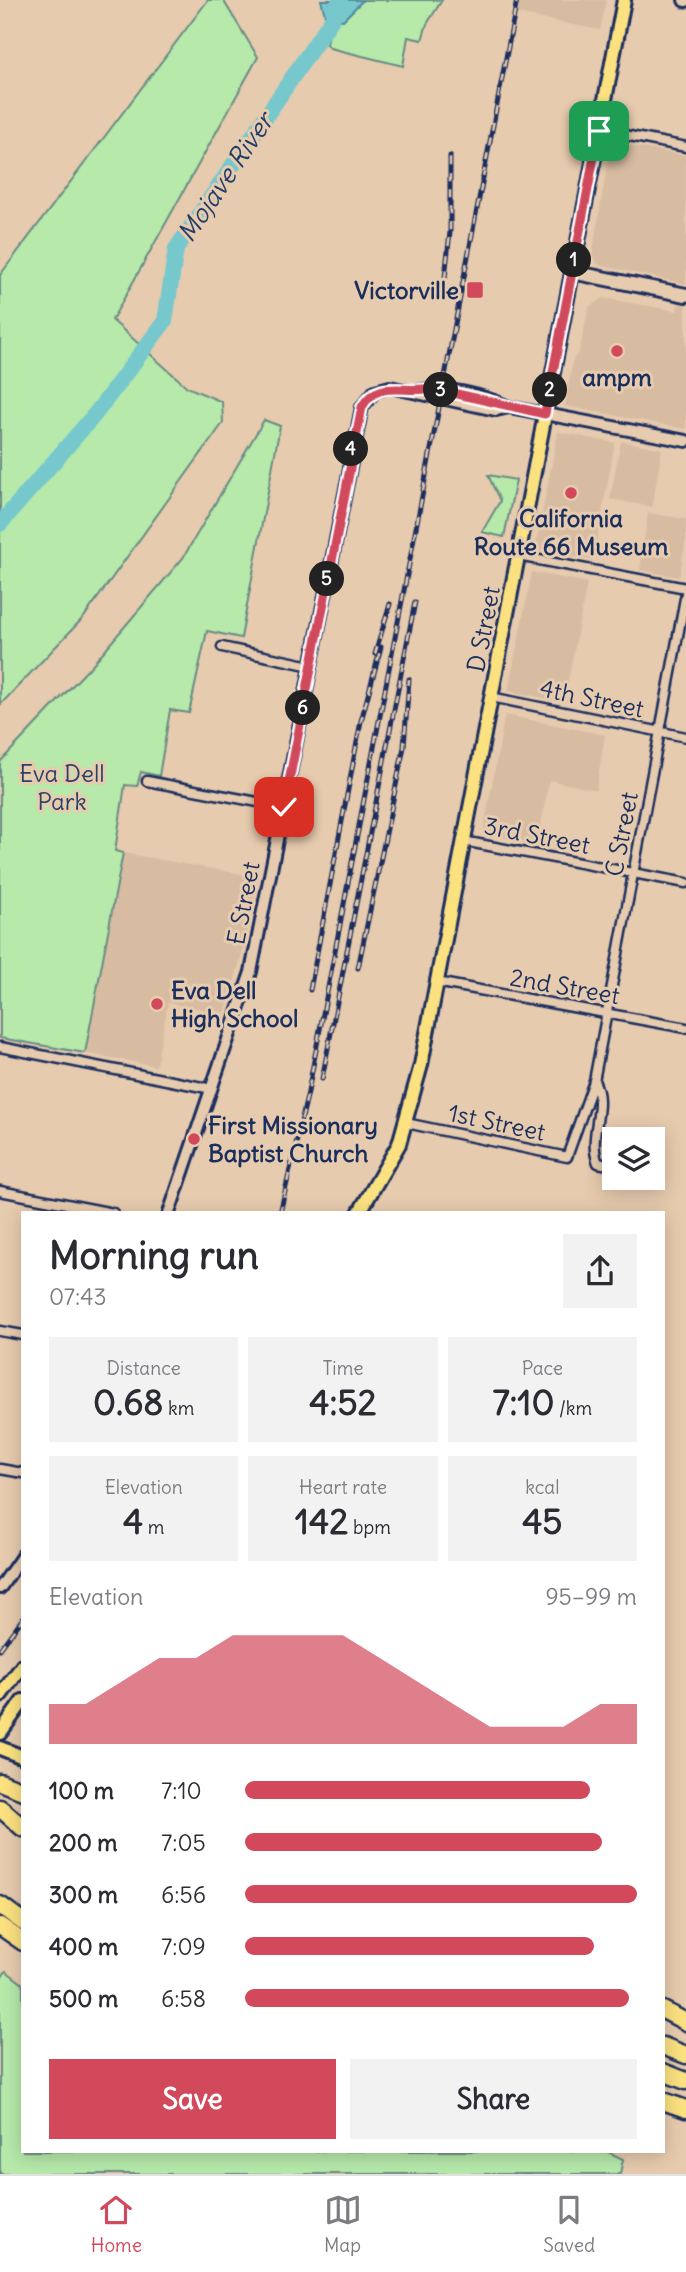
<!DOCTYPE html>
<html lang="en">
<head>
<meta charset="utf-8">
<style>
  body { margin:0; font-family:Delius,sans-serif; background:#f2f2f3; color:#2b2b33; height:100vh; display:flex; flex-direction:column; font-size:26px; white-space:nowrap }
  * { box-sizing:border-box; margin:0 }
  p { font-size:23px; color:#7c7c81 }
  .icon { flex:none; width:38px; height:38px; fill:none; stroke:currentColor; stroke-width:2; stroke-linecap:round; stroke-linejoin:round }
  .map { position:relative; flex:1; overflow:hidden }
  .sheet { position:absolute; left:21px; top:1211px; width:644px; height:942px; display:flex; flex-direction:column; background:#fff; border-radius:0px; box-shadow:0 4px 18px #0003 }
  .sheet>* { flex:none }
  .tools { position:absolute; left:602px; top:1127px; display:grid; gap:14px }
  .tools a { display:grid; place-items:center; width:63px; height:63px; border-radius:0px; background:#fff; box-shadow:0 4px 18px #0003; font-size:35px }
  .pin { position:absolute; display:grid; place-items:center; width:60px; height:60px; color:#fff; margin:-30px; border-radius:14px; box-shadow:0 4px 10px #0006 }
  .km { position:absolute; width:35px; height:35px; margin:-18px; border-radius:50%; background:#222; color:#fff; font-size:19px; line-height:35px; text-align:center }
  .round { display:grid; place-items:center; flex:none; width:74px; height:74px; border-radius:0px; background:#f2f2f3 }
  .head { display:flex; align-items:center; justify-content:space-between; height:119px; padding:0 28px }
  h1 { font-size:38px; font-weight:700; line-height:52px }
  .figures { display:grid; grid-template-columns:repeat(3,1fr); gap:10px; height:119px; padding:7px 28px }
  .figures div { display:grid; align-content:center; border-radius:0px; background:#f2f2f3; text-align:center }
  .figures b { font-size:35px; font-weight:700 }
  .figures small { font-size:19px; font-weight:400 }
  .figures p { font-size:19px }
  .chart { height:196px; padding:14px 28px }
  .chart p { display:flex; justify-content:space-between }
  .chart svg { width:100%; height:126px; margin-top:7px; fill:#d1495b; opacity:.7 }
  .primary-button { display:flex; gap:14px; margin-top:auto; padding:14px 28px }
  .primary-button a { flex:1; height:80px; border-radius:0px; background:#d1495b; color:#fff; font-size:28px; font-weight:700; line-height:80px; text-align:center }
  .primary-button a+a { background:#f2f2f3; color:#2b2b33 }
  ul { padding:0 28px; list-style:none; font-size:23px }
  li { display:grid; grid-template-columns:112px 84px 1fr; align-items:center; height:52px }
  li i { height:18px; border-radius:9px; background:#d1495b }
  .tab-bar { display:flex; justify-content:space-around; align-items:center; height:98px; border-top:2px solid #e1e1e2; background:#fff; font-size:19px; color:#7c7c81 }
  .tab-bar a { display:grid; justify-items:center; gap:4px }
  .tab-bar .on { color:#d1495b }
  .map>svg:first-child { display:block }
</style>
</head>
<body>
<div class="map">
<svg width="686" height="2174" viewBox="0 0 686 2174">
  <rect width="100%" height="100%" fill="#e7cbae"/>
  <filter id="ink" filterUnits="userSpaceOnUse"><feTurbulence type="fractalNoise" baseFrequency=".0143" numOctaves="2"/><feDisplacementMap in="SourceGraphic" scale="14" xChannelSelector="R" yChannelSelector="G"/><feConvolveMatrix kernelMatrix="1 2 1 2 8 2 1 2 1" color-interpolation-filters="sRGB"/></filter>
  <g filter="url(#ink)">
    <g fill="#d7bca2">
      <polygon points="520,0 606,0 600,30 517,14"/>
      <polygon points="611,142 686,156 686,284 599,265 592,256"/>
      <polygon points="603,298 677,311 679,302 686,303 686,429 565,406 573,360 579,352 589,307"/>
      <polygon points="558,432 615,443 593,560 535,550"/>
      <polygon points="621,441 662,449 652,507 610,499"/>
      <polygon points="648,513 686,519 686,539 679,577 640,570"/>
      <polygon points="532,572 587,583 564,702 508,691"/>
      <polygon points="505,715 605,735 596,790 549,780 538,844 483,833"/>
      <polygon points="123,853 258,877 241,958 225,1013 168,1003 156,1066 85,1053"/>
    </g>
    <g fill="#b6e9aa" stroke="#688c84" stroke-width="2">
      <polygon points="208,0 223,0 258,57 112,320 187,387 222,402 223,423 84,617 0,705 0,275"/>
      <polygon points="363,0 442,0 427,24 422,40 408,37 403,66 330,48 327,44 332,19 343,20"/>
      <polygon points="264,420 280,426 241,638 207,631 189,713 170,710 159,776 141,772 137,786 125,785 115,851 123,853 85,1053 0,1038 0,762 92,665 183,558"/>
      <polygon points="488,475 516,480 504,537 482,532 500,501"/>
      <polygon points="6,1971 23,1984 23,2151 606,2151 623,2159 620,2174 0,2174 0,1980"/>
    </g>
    <polygon fill="#76c8cc" stroke="#528ba0" stroke-width="2" points="321,0 363,0 343,20 325,15"/>
    <g fill="none" stroke-linecap="round" stroke-linejoin="round">
      <polyline stroke="#76c8cc" stroke-width="16" points="0,524 96,413 165,321 176,249 332,19 340,0"/>
      <g stroke="#1b2f5e" stroke-width="13">
        <g id="minor">
          <polyline points="599,130 686,147"/>
          <polyline points="518,556 686,588"/>
          <polyline points="222,647 311,666"/>
          <polyline points="491,697 686,737"/>
          <polyline points="147,781 284,807"/>
          <polyline points="463,841 686,883"/>
          <polyline points="436,982 686,1028"/>
          <polyline points="0,1047 212,1089"/>
          <path d="M594,1081c14,25 -7,55 4,82l16,3"/>
          <polyline points="406,1123 567,1157 594,1081 686,593"/>
          <polyline points="0,1191 113,1213"/>
          <polyline points="0,1331 23,1335"/>
          <polyline points="0,1469 23,1473"/>
        </g>
      </g>
      <g stroke="#1b2f5e" stroke-width="16">
        <g id="tertiary">
          <path d="M417,391c28,-6 67,5 92,16l177,34"/>
          <polyline points="169,1213 251,972 362,407 375,391 390,387 496,410 509,407"/>
          <polyline points="0,1588 23,1555"/>
        </g>
      </g>
      <g stroke="#1b2f5e" stroke-width="18">
        <g id="secondary">
          <polyline points="685,0 686,0"/>
          <polyline points="572,272 686,295"/>
        </g>
      </g>
      <g stroke="#1b2f5e" stroke-width="18">
        <g id="primary">
          <polyline points="359,1213 399,1144 421,1065 624,0"/>
          <polyline points="0,1696 23,1665"/>
          <polyline points="0,1733 23,1701"/>
          <polyline points="0,1748 23,1757"/>
        </g>
      </g>
      <g stroke="#1b2f5e" stroke-width="21">
        <g id="motorway">
          <polyline points="0,1782 23,1791"/>
          <polyline points="0,1808 23,1828"/>
          <polyline points="0,1905 23,1922"/>
          <polyline points="0,1926 23,1942"/>
          <polyline points="663,2010 686,2022"/>
          <polyline points="663,2046 686,2055"/>
          <polyline points="663,2072 686,2081"/>
          <polyline points="663,2101 686,2109"/>
        </g>
      </g>
      <use href="#minor" stroke="#e7cbae" stroke-width="8"/>
      <use href="#tertiary" stroke="#e7cbae" stroke-width="10"/>
      <use href="#secondary" stroke="#e7cbae" stroke-width="12"/>
      <use href="#primary" stroke="#fbe180" stroke-width="12"/>
      <use href="#motorway" stroke="#fbe180" stroke-width="16"/>
      <g stroke="#1b2f5e" stroke-width="5">
        <g id="rail">
          <polyline points="445,278 450,232 450,156"/>
          <polyline points="375,654 390,604"/>
          <polyline points="358,968 404,747 409,679"/>
          <polyline points="310,990 361,721 381,647"/>
          <polyline points="322,1079 415,602"/>
          <polyline points="280,1213 308,1092 517,0"/>
          <polyline points="0,1649 23,1618"/>
        </g>
      </g>
      <use href="#rail" stroke="#e7cbae" stroke-width="2.5" stroke-dasharray="8" stroke-linecap="butt"/>
    </g>
  </g>
  <g fill="none" stroke-linecap="round" stroke-linejoin="round" filter="url(#ink)">
    <g stroke="#fff" stroke-width="14">
      <path id="route" d="M284,807l78,-400c16,-29 43,-13 69,-19l114,26 54,-283"/>
    </g>
    <use href="#route" stroke="#d1495b" stroke-width="9"/>
  </g>
  <g fill="#d1495b" stroke="#e7cbae" stroke-width="2.5">
    <rect x="466" y="281" width="18" height="18" rx="3.5"/>
    <circle cx="617" cy="351" r="7"/>
    <circle cx="571" cy="493" r="7"/>
    <circle cx="157" cy="1004" r="7"/>
    <circle cx="194" cy="1139" r="7"/>
  </g>
  <g text-anchor="middle" dominant-baseline="central" stroke-width="6" stroke-linejoin="round" paint-order="stroke">
    <g font-size="24" font-weight="bold" fill="#1b2f5e" stroke="#e7cbae">
      <text x="459" y="290" text-anchor="end">Victorville</text>
      <text x="617" y="377">ampm</text>
      <text x="571" y="518">California<tspan x="571" dy="28">Route 66 Museum</tspan></text>
      <text x="171" y="990" text-anchor="start">Eva Dell<tspan x="171" dy="28">High School</tspan></text>
      <text x="208" y="1125" text-anchor="start">First Missionary<tspan x="208" dy="28">Baptist Church</tspan></text>
    </g>
    <g font-size="24" fill="#1b2f5e" stroke="#e7cbae">
      <text transform="translate(483 629) rotate(-79)">D Street</text>
      <text transform="translate(592 698) rotate(12)">4th Street</text>
      <text transform="translate(621 834) rotate(-79)">C Street</text>
      <text transform="translate(537 835) rotate(11)">3rd Street</text>
      <text transform="translate(243 903) rotate(-79)">E Street</text>
      <text transform="translate(565 986) rotate(10)">2nd Street</text>
      <text transform="translate(497 1122) rotate(12)">1st Street</text>
    </g>
    <g font-size="24" fill="#2a4266" stroke="#e7cbae">
      <text x="62" y="773">Eva Dell<tspan x="62" dy="28">Park</tspan></text>
    </g>
    <g font-size="26" font-style="italic" fill="#243e69" stroke="#e7cbae">
      <text transform="translate(225 177) rotate(-56)">Mojave River</text>
    </g>
  </g>
</svg>
<div class="tools">
<a><svg class="icon" aria-label="layers" viewBox="0 0 24 24"><path d="M12 4l9 5-9 5-9-5zM3 14l9 5 9-5"/></svg></a>
</div>
<div class="pin" style="left:599px;top:131px;background:#1e9e55"><svg class="icon" aria-label="arrive" viewBox="0 0 24 24"><path d="M6 21V4h12l-3 4 3 4H6"/></svg></div>
<div class="pin" style="left:284px;top:807px;background:#d93025"><svg class="icon" aria-label="check" viewBox="0 0 24 24"><path d="M5 12l5 5 9-10"/></svg></div>
<b class="km" style="left:574px;top:260px">1</b>
<b class="km" style="left:550px;top:390px">2</b>
<b class="km" style="left:441px;top:390px">3</b>
<b class="km" style="left:351px;top:449px">4</b>
<b class="km" style="left:327px;top:579px">5</b>
<b class="km" style="left:303px;top:708px">6</b>
<section class="sheet">
<div class="head"><div><h1>Morning run</h1><p>07:43</p></div><a class="round"><svg class="icon" aria-label="share" viewBox="0 0 24 24"><path d="M12 15V3M7 8l5-5 5 5M5 13v7h14v-7"/></svg></a></div>
<div class="figures">
<div><p>Distance</p><b>0.68<small> km</small></b></div>
<div><p>Time</p><b>4:52</b></div>
<div><p>Pace</p><b>7:10<small> /km</small></b></div>
</div>
<div class="figures">
<div><p>Elevation</p><b>4<small> m</small></b></div>
<div><p>Heart rate</p><b>142<small> bpm</small></b></div>
<div><p>kcal</p><b>45</b></div>
</div>
<div class="chart"><p><span>Elevation</span>95–99 m</p>
<svg viewBox="0 0 160 44" preserveAspectRatio="none"><path d="M0 44V30L10 30L20 22L30 14L40 14L50 6L60 6L70 6L80 6L90 14L100 22L110 30L120 38L130 38L140 38L150 30L160 30V44z"/></svg>
</div>
<ul>
<li><b>100 m</b>7:10<i style="width:88%"></i></li>
<li><b>200 m</b>7:05<i style="width:91%"></i></li>
<li><b>300 m</b>6:56<i style="width:100%"></i></li>
<li><b>400 m</b>7:09<i style="width:89%"></i></li>
<li><b>500 m</b>6:58<i style="width:98%"></i></li>
</ul>
<div class="primary-button"><a>Save</a><a>Share</a></div>
</section>
</div>
<nav class="tab-bar">
<a class="on"><svg class="icon" aria-label="home" viewBox="0 0 24 24"><path d="M3 11l9-7 9 7M6 9v11h12V9"/></svg>Home</a>
<a><svg class="icon" aria-label="map" viewBox="0 0 24 24"><path d="M3 6l6-2 6 2 6-2v14l-6 2-6-2-6 2zM9 4v14M15 6v14"/></svg>Map</a>
<a><svg class="icon" aria-label="saved" viewBox="0 0 24 24"><path d="M7 4h10v16l-5-4-5 4z"/></svg>Saved</a>
</nav>
</body>
</html>
